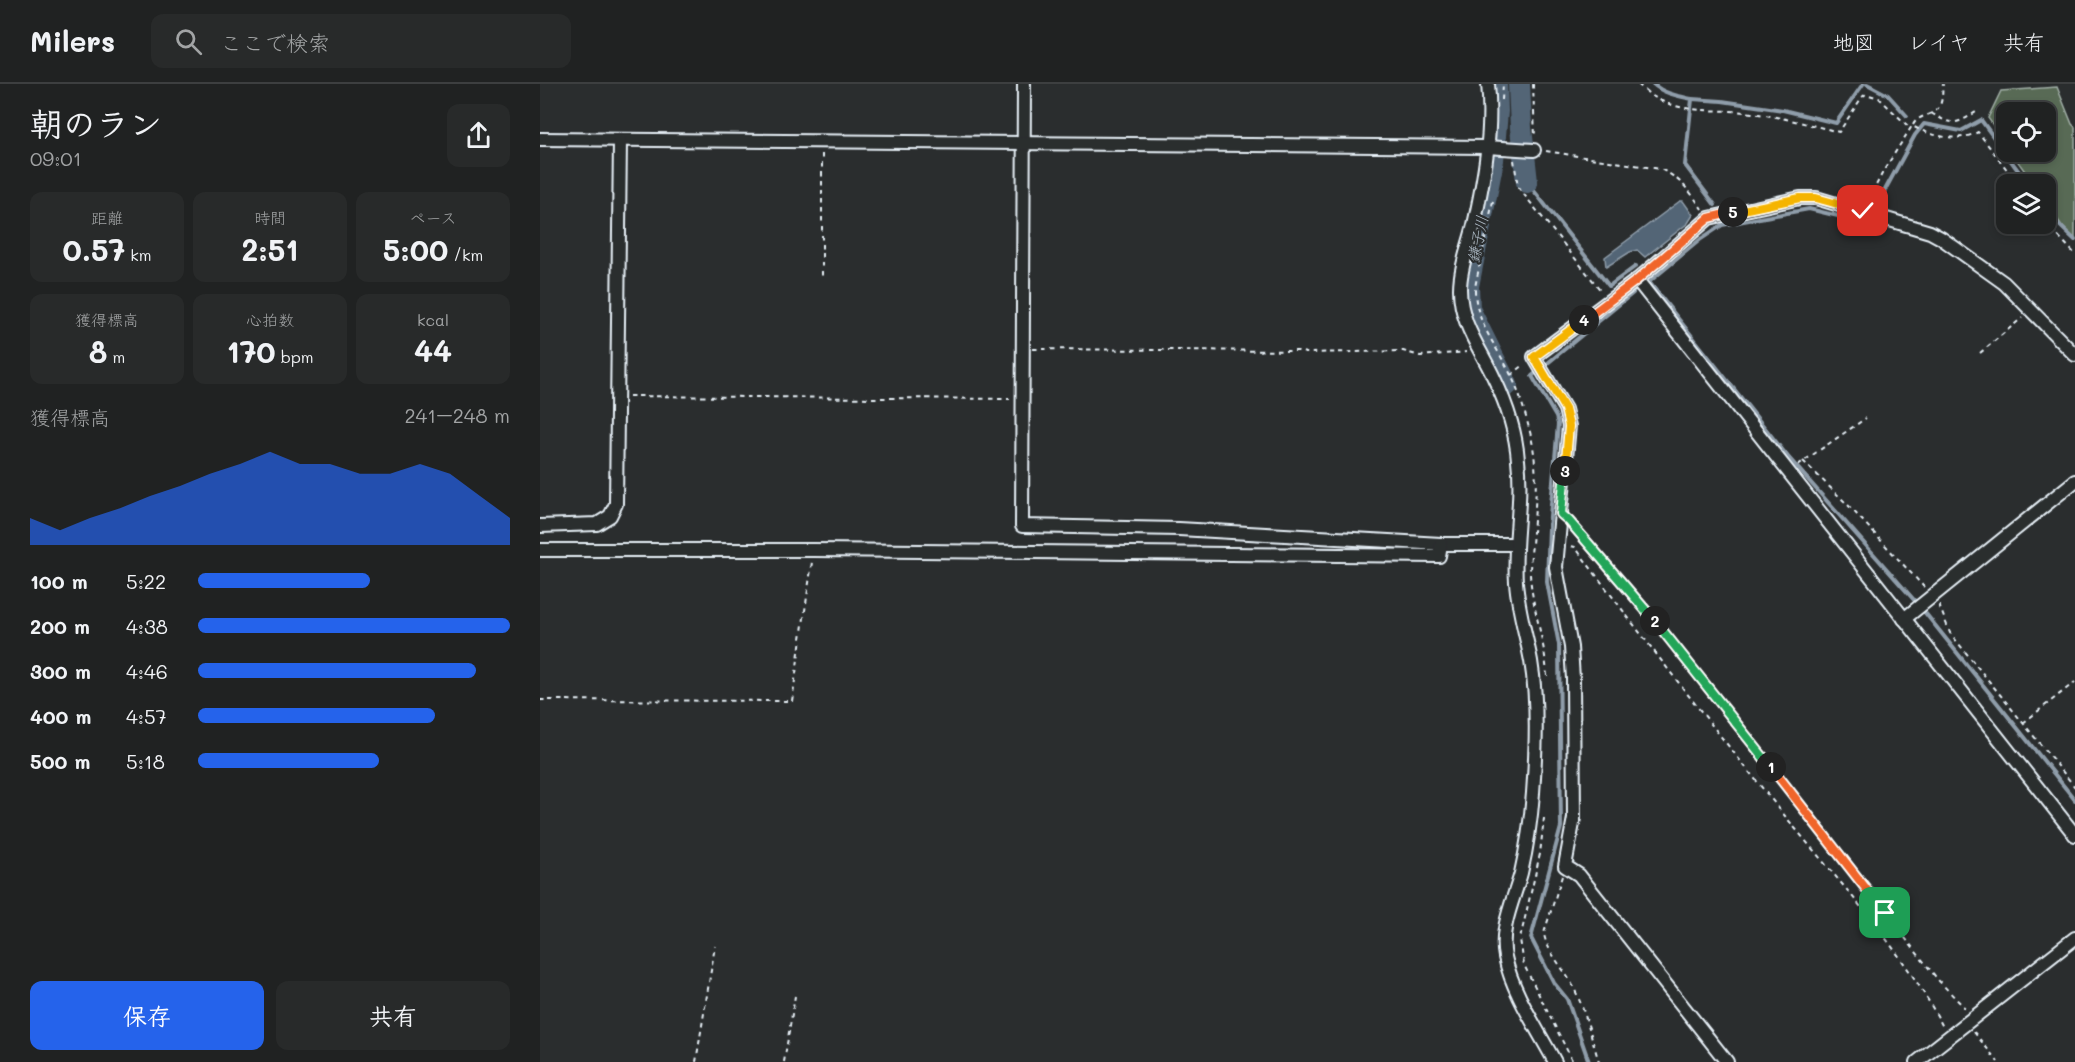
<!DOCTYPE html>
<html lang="ja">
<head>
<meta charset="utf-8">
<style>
  body { margin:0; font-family:Mali,"Klee One",sans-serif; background:#282a2a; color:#f1f3f6; height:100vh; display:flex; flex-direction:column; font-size:22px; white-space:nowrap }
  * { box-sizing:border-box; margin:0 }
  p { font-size:20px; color:#a2a4a5 }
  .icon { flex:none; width:33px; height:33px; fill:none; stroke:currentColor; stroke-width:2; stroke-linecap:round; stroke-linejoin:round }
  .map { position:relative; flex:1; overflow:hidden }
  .sheet { display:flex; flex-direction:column; background:#202222; width:540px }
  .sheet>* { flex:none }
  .controls { position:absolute; left:1456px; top:18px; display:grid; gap:12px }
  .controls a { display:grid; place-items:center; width:60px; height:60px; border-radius:12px; background:#202222; box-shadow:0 3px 9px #0003,0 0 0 2px #3d3f40; font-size:30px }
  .pin { position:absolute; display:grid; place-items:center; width:51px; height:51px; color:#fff; margin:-26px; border-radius:12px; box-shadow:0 3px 9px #0006 }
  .km { position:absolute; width:30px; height:30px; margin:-15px; border-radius:50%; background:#222; color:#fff; font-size:16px; line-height:30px; text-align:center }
  .round { display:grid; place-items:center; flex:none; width:63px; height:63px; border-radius:12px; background:#282a2a }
  .overview { display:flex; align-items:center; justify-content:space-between; height:102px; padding:0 30px }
  h1 { font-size:33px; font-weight:700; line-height:45px }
  .figures { display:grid; grid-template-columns:repeat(3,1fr); gap:9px; height:102px; padding:6px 30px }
  .figures div { display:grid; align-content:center; border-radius:12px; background:#282a2a; text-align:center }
  .figures b { font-size:30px; font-weight:700 }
  .figures small { font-size:16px; font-weight:400 }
  .figures p { font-size:16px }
  .chart { height:168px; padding:12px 30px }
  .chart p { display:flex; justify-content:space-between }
  .chart svg { width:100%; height:108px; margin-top:6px; fill:#2563eb; opacity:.7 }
  .action { display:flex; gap:12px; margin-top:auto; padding:12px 30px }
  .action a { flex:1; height:69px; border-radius:12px; background:#2563eb; color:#fff; font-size:24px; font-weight:700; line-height:69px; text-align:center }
  .action a+a { background:#282a2a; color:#f1f3f6 }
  ul { padding:0 30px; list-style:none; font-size:20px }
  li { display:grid; grid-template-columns:96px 72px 1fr; align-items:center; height:45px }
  li i { height:15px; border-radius:8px; background:#2563eb }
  header { display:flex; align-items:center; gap:36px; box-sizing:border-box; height:84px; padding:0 30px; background:#202222; border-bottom:2px solid #3d3f40 }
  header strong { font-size:28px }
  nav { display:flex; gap:33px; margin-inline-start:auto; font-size:21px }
  .search { width:420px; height:54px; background:#282a2a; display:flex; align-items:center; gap:15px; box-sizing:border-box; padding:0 21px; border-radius:12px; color:#a2a4a5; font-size:22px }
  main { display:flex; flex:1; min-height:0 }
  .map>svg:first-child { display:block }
</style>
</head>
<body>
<header>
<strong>Milers</strong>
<div class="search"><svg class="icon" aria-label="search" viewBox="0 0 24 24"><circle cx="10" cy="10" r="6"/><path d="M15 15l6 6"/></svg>ここで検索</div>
<nav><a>地図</a><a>レイヤ</a><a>共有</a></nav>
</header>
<main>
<section class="sheet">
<div class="overview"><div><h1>朝のラン</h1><p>09:01</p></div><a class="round"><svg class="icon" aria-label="share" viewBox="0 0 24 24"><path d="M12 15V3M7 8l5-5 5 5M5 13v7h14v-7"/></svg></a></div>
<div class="figures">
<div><p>距離</p><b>0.57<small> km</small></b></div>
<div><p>時間</p><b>2:51</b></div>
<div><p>ペース</p><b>5:00<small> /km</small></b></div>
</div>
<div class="figures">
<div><p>獲得標高</p><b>8<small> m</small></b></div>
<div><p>心拍数</p><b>170<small> bpm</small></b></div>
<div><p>kcal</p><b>44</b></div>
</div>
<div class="chart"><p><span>獲得標高</span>241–248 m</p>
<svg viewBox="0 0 160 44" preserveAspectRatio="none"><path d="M0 44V33L10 38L20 33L30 29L40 24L50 20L60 15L70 11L80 6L90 11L100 11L110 15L120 15L130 11L140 15L150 24L160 33V44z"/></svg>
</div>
<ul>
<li><b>100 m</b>5:22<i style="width:55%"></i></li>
<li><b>200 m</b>4:38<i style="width:100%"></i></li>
<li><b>300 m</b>4:46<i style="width:89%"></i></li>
<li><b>400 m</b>4:57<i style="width:76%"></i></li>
<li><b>500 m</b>5:18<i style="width:58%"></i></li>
</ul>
<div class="action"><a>保存</a><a>共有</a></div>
</section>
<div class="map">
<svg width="1535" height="978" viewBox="0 0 1535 978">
  <rect width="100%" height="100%" fill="#2a2d2e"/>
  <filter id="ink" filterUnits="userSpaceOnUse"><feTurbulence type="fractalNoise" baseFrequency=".0167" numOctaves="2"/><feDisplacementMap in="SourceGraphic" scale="12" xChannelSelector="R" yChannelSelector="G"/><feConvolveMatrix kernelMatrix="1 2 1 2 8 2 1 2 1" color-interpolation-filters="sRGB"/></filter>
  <g filter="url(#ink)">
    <polygon fill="#586a54" stroke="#a0aea6" stroke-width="1.5" points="1517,3 1532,40 1535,43 1535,156 1525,146 1506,119 1506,100 1494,100 1471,68 1506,68 1506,28 1467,28 1467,61 1448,34 1461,7"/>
    <polygon fill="#536576" stroke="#8f9daa" stroke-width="1.5" points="1140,117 1143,117 1153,131 1148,139 1105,173 1097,166 1090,168 1066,183 1065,173"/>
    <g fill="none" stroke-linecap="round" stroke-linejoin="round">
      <g stroke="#8f9daa" stroke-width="4">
        <path d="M1113,0c11,10 25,12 39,15l-7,66 30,40"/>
        <polyline points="1327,0 1348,11 1367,32"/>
        <polyline points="1152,15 1182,17 1243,26 1296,39 1323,0"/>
        <polyline points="987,98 1069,202 1096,182"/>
        <polyline points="1506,125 1515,137 1535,156"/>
        <polyline points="1105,193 1248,373 1382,525 1535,716"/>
        <polyline points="1109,198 1161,155 1182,141 1269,125 1327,139 1375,51 1384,40 1421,47 1441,36 1488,100"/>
        <polyline points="1049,978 1027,915 1014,899 991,854 1021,743 1019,561 1007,498 1009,444 1018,340 1016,333 992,292 1093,209"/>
      </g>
      <g stroke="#536576" stroke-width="22">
        <polyline points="956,0 957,27 953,76 928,202 929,225 967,301"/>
        <polyline points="979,0 981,44 987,98"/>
      </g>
      <g stroke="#e8f1f8" stroke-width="16">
        <g id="street">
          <polyline points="484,0 482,442 639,445 901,460 975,460"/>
          <path d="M948,0c5,47 -4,95 -14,141 -5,20 -14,43 -14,64 0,34 20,59 34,89 12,25 22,54 24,82 5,41 -5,81 -2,122 2,28 10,52 15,79 7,42 5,89 2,132 -2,27 -6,54 -12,80 -7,26 -22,56 -16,84 7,35 33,73 50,105"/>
          <polyline points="0,55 947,63 994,66"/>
          <polyline points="1097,196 1535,751"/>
          <polyline points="0,442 57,440 70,432 76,420 80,56"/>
          <polyline points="0,466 274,466 899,472 901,460"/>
          <polyline points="1364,535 1535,397"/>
          <polyline points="1187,978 1039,791 1025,782 1034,734 1033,595 1031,563 1016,483 1029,342 1025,325 994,273 1097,196 1169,134 1260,114 1276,114 1390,148 1401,154 1464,199 1535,271"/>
          <polyline points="1377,978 1535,854"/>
        </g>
      </g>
      <g stroke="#e8f1f8" stroke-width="2" stroke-dasharray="4.5 4.5" stroke-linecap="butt">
        <polyline points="993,0 995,54"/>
        <path d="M1098,0c33,34 73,23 114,29 30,4 59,12 87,19l23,-35 4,-3 13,4 32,31"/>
        <polyline points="962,16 963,0"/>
        <path d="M1391,29c23,14 26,11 48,-3"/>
        <path d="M1373,41c6,-12 22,-8 27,-20 3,-7 2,-14 3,-21"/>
        <path d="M1006,67l114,18c20,9 30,22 42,40"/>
        <polyline points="282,70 282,196"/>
        <polyline points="974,76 978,103 1062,208"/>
        <path d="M953,117l-18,86c-1,34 22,59 36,88 9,19 15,41 20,61 7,32 5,64 2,96 -1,14 -3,28 -3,42 2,35 16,69 17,104"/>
        <path d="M1328,117l16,-31 28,-44c20,10 45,17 66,6l40,52"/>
        <polyline points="1506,139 1535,170"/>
        <polyline points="493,265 758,267 766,269 863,267 880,272 927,268"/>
        <polyline points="1440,269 1482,234"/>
        <polyline points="971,291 984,281"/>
        <polyline points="89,312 470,315"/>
        <polyline points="1263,377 1308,421 1384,503"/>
        <polyline points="1258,381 1326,334"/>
        <polyline points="1032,440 1099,517 1399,897 1425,924"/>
        <path d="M1031,462l4,1c68,91 138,181 210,269 54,66 119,135 158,211"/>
        <polyline points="1399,521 1410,549 1535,703"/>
        <polyline points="0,616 252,617 272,478"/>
        <polyline points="1483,639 1535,598"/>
        <polyline points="1004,734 1000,770 980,855 984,881 1033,978"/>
        <path d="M1022,792l-18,57c1,16 21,37 29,53 12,24 18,50 26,76"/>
        <polyline points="1434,948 1458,978"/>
        <polyline points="156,978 175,862"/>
        <polyline points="244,978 255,912"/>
      </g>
      <use href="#street" stroke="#2a2d2e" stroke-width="12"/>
    </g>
  </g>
  <g fill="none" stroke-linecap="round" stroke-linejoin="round" filter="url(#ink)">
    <g stroke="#fff" stroke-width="12">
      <polyline id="split-1" points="1231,683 1345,829"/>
    </g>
    <g stroke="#fff" stroke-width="12">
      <polyline id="split-2" points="1115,537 1231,683"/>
    </g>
    <g stroke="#fff" stroke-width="12">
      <polyline id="split-3" points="1025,387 1021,430 1029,437 1115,537"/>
    </g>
    <g stroke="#fff" stroke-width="12">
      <polyline id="split-4" points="1025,387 1029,342 1025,325 994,273 1044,236"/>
    </g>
    <g stroke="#fff" stroke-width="12">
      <polyline id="split-5" points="1044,236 1097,196 1169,134 1193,128"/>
    </g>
    <g stroke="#fff" stroke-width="12">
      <polyline id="split-6" points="1193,128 1260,114 1276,114 1323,127"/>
    </g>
    <use href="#split-1" stroke="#f0652b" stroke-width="8"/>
    <use href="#split-2" stroke="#22a559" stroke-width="8"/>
    <use href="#split-3" stroke="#22a559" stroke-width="8"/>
    <use href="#split-4" stroke="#f5b400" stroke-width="8"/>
    <use href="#split-5" stroke="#f0652b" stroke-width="8"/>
    <use href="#split-6" stroke="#f5b400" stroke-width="8"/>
  </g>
  <g text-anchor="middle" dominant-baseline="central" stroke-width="4.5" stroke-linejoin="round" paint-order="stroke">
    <g font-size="16" font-style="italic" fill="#acb9c4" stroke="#2a2d2e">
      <text transform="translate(937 155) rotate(-79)">鎌子川</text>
    </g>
  </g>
</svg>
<div class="controls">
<a><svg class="icon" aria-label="locate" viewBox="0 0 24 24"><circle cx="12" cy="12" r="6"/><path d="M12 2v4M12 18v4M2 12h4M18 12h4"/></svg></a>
<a><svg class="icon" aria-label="layers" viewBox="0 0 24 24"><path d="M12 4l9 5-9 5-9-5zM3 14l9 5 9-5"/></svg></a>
</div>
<div class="pin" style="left:1345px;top:829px;background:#1e9e55"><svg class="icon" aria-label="arrive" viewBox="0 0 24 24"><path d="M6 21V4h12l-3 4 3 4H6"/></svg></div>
<div class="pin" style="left:1323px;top:127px;background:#d93025"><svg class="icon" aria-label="check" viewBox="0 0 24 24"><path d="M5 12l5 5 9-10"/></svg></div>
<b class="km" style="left:1231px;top:683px">1</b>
<b class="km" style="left:1115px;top:537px">2</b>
<b class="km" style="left:1025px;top:387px">3</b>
<b class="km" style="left:1044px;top:236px">4</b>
<b class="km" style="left:1193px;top:128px">5</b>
</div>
</main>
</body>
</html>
